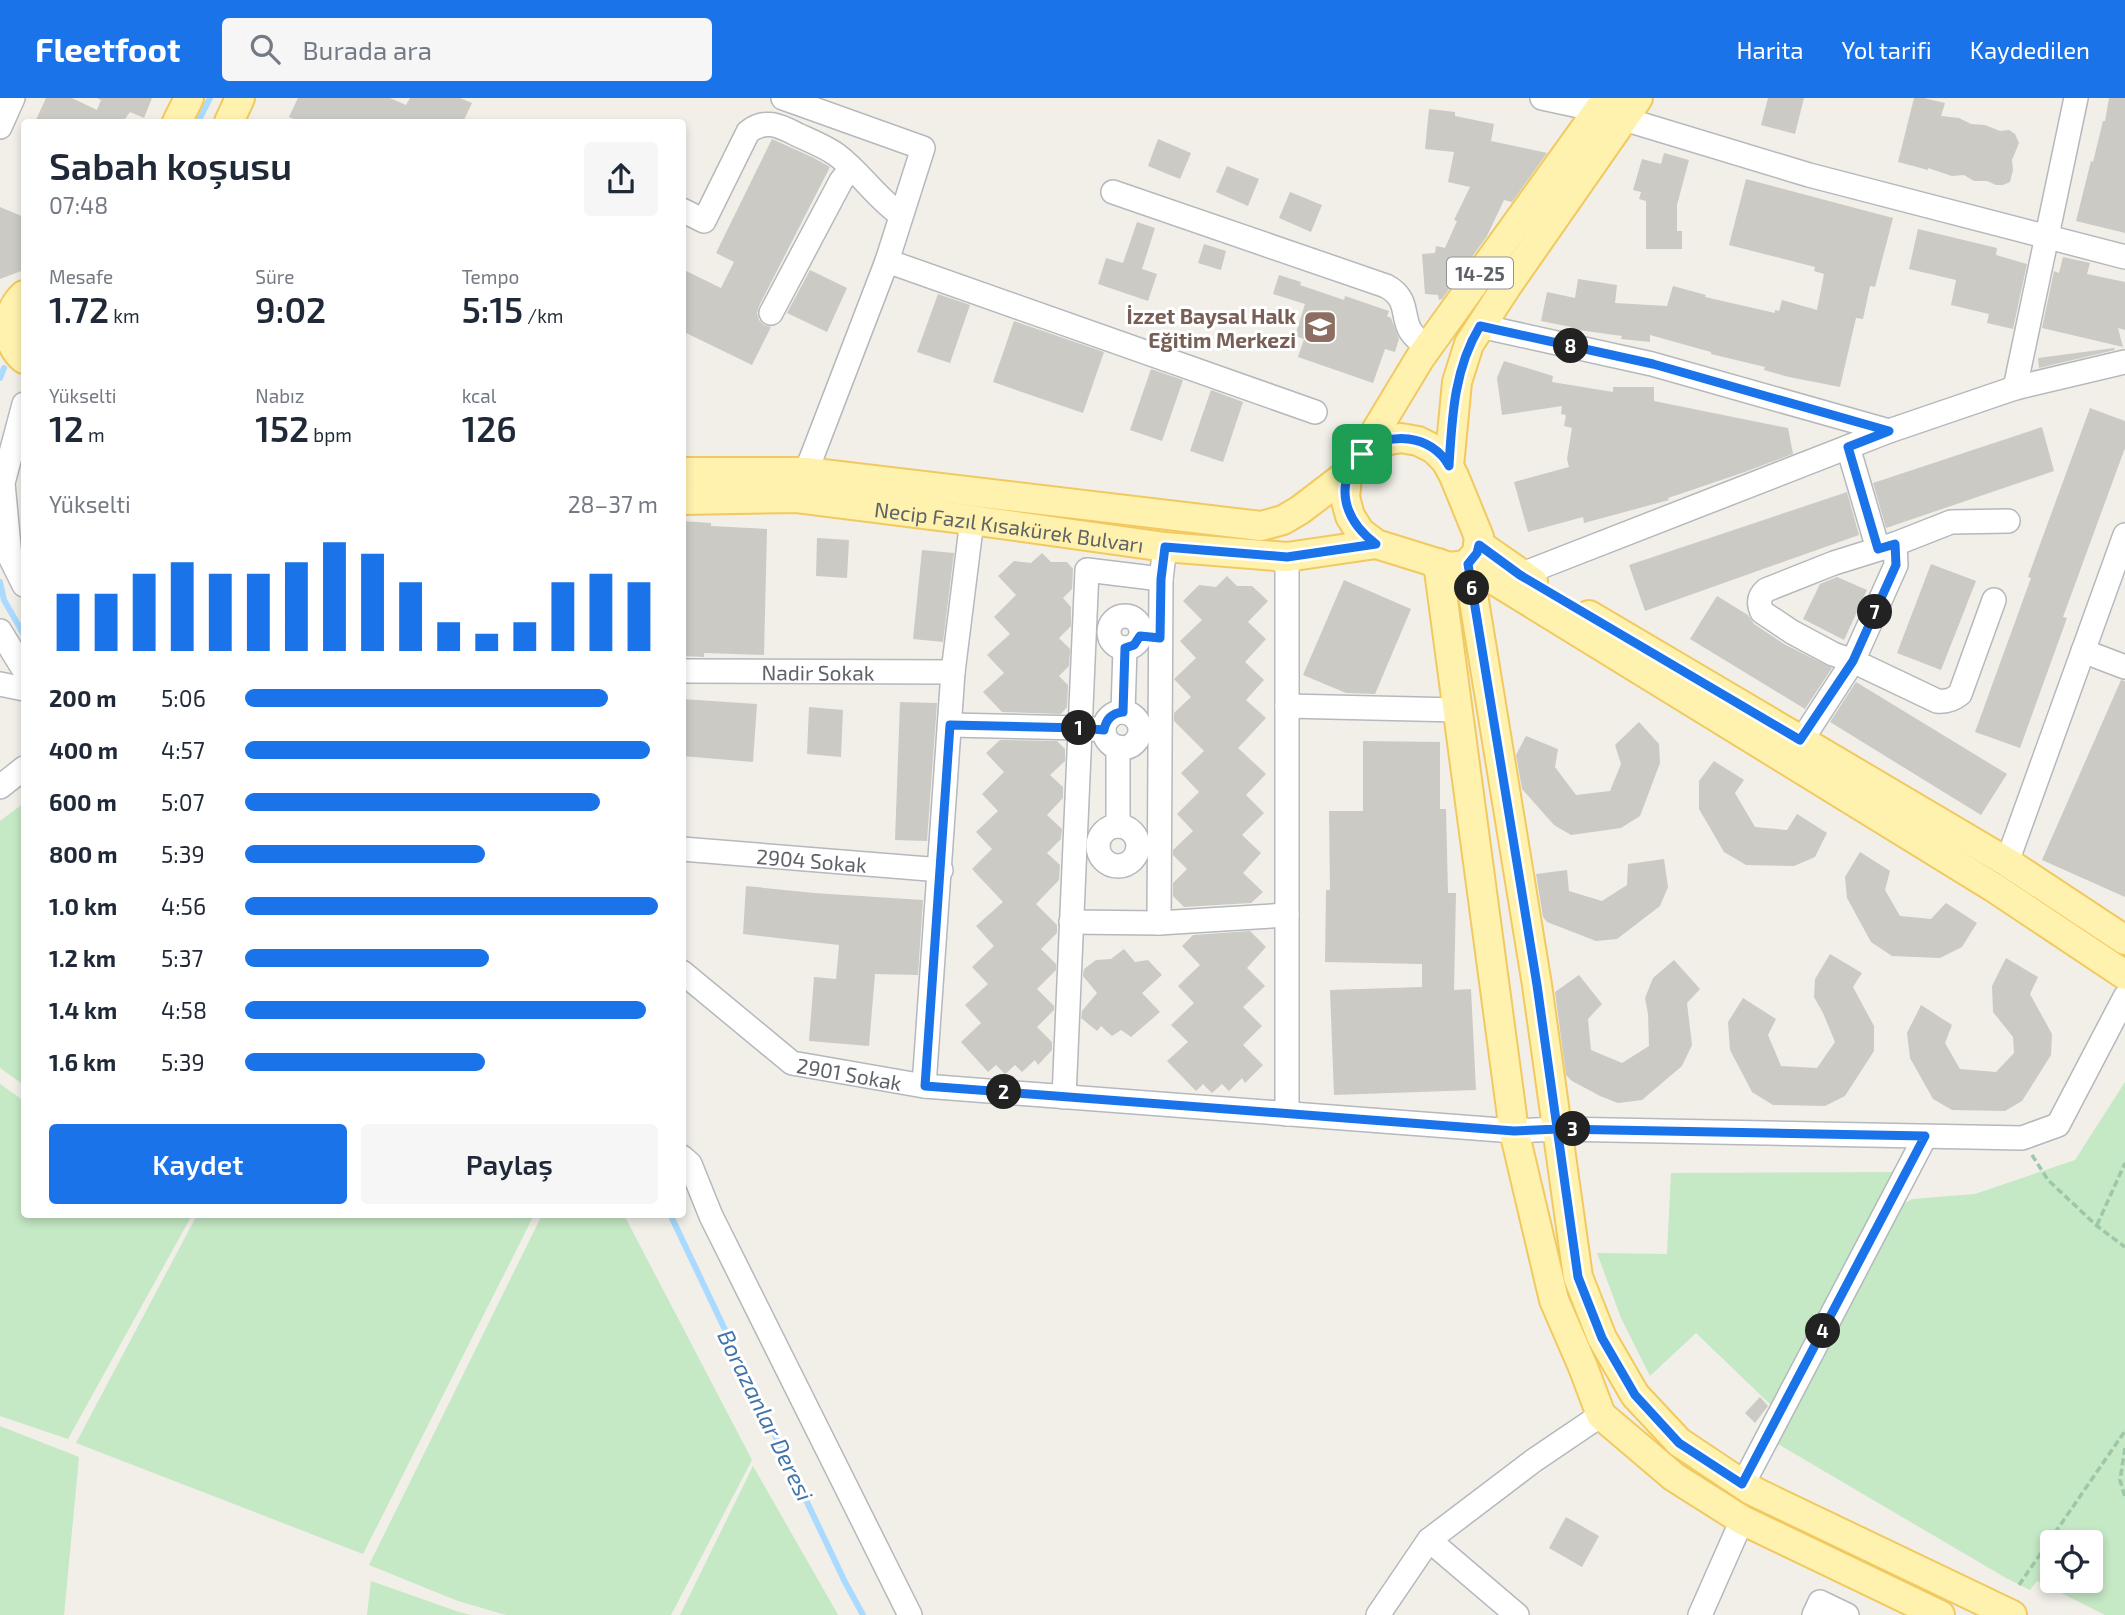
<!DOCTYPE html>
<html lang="tr">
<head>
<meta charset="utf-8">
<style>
  body { margin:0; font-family:"Exo 2",sans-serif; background:#f6f6f7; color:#1f2937; height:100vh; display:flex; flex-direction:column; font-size:26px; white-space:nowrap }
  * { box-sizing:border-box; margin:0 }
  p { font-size:23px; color:#747a83 }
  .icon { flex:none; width:38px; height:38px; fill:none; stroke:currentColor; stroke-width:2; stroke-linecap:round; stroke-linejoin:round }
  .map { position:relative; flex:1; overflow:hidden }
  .side { position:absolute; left:21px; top:21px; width:665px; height:1099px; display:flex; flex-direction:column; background:#fff; border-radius:7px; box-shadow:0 4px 10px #0003 }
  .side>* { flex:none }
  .fabs { position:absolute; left:2040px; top:1432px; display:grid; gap:14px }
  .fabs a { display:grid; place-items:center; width:63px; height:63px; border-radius:7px; background:#fff; box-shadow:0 4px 10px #0003; font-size:35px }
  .pin { position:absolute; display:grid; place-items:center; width:60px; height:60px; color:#fff; margin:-30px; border-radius:14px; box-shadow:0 4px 10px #0006 }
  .km { position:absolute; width:35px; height:35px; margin:-18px; border-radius:50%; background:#222; color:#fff; font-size:19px; line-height:35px; text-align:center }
  .round { display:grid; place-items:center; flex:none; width:74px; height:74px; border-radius:7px; background:#f6f6f7 }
  .head { display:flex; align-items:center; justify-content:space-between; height:119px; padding:0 28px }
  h1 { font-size:38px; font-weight:600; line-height:52px }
  .stats { display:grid; grid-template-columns:repeat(3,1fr); gap:10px; height:119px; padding:7px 28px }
  .stats div { display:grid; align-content:center }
  .stats b { font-size:35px; font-weight:600 }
  .stats small { font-size:19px; font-weight:400 }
  .stats p { font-size:19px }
  .chart { height:196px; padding:14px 28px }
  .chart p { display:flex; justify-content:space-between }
  .chart svg { width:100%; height:126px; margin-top:7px; stroke:#1a73e8; stroke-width:6 }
  .cta { display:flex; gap:14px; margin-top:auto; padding:14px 28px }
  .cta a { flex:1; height:80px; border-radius:7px; background:#1a73e8; color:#fff; font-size:28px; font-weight:600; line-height:80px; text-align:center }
  .cta a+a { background:#f6f6f7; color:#1f2937 }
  ul { padding:0 28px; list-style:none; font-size:23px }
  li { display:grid; grid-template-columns:112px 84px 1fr; align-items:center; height:52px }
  li i { height:18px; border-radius:9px; background:#1a73e8 }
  header { display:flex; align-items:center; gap:42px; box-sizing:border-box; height:98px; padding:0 35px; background:#1a73e8; color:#fff }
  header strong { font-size:33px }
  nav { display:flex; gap:38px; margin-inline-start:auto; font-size:24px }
  .search { width:490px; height:63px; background:#f6f6f7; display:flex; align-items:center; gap:18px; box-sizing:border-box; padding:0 24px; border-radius:7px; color:#747a83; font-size:26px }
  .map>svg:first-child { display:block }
</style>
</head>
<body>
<header>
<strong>Fleetfoot</strong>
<div class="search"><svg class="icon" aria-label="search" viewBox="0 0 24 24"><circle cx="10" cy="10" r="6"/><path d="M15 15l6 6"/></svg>Burada ara</div>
<nav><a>Harita</a><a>Yol tarifi</a><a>Kaydedilen</a></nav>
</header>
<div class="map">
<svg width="2125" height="1517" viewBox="0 0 2125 1517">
  <rect width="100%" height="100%" fill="#f1efe8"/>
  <g fill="#c5e8c5" fill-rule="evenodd">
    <polygon points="24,705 24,987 0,970 0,723"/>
    <path d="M2125,984v533h-20l-68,-34 -7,9 -24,-12 -235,-138 127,-233 14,-8 63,-5 100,-34zM2053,1444h38v38h-38z"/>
    <polygon points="0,986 24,1003 24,1116 192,1117 68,1341 0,1318"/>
    <polygon points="1899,1074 1774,1310 1696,1235 1650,1278 1621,1220 1597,1155 1667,1156 1671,1075"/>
    <polygon points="197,1117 534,1117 363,1456 76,1345"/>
    <polygon points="542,1117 624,1117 752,1362 671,1517 506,1517 458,1503 369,1467"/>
    <polygon points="0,1328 79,1359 64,1517 0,1517"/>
    <polygon points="753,1368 837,1515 838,1517 680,1517"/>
    <polygon points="371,1483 459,1514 471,1517 367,1517"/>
  </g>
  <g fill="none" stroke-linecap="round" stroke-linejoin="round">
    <g stroke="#aadaff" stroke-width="6">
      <polyline points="198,24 210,0"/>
      <polyline points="0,280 4,270"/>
      <polyline points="0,484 4,502 24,537"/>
      <polyline points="670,1116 845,1484 863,1517"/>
    </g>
  </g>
  <g fill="#cccac5">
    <polygon points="46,0 72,0 97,12 101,2 97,0 152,0 144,20 130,14 123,24 35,24"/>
    <polygon points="298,0 390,0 406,7 410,0 460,0 472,5 463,24 301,24 289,19"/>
    <polygon points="1768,0 1804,0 1795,36 1761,27"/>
    <polygon points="1914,0 1924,0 1945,5 1941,18 1959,20 1971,26 1985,27 2000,33 2009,32 2015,36 2019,45 2012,62 2013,72 2010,84 2003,87 1996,87 1987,83 1974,83 1964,77 1952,78 1928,70 1928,72 1898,64"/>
    <polygon points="2109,0 2125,0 2125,135 2076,123 2091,63 2093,64 2103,23 2105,23"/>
    <polygon points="1429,11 1455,14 1455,18 1494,26 1491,43 1547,55 1512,104 1504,102 1487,138 1442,201 1439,202 1438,197 1425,196 1422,156 1435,155 1436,148 1445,150 1457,123 1454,122 1470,89 1448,84 1454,54 1425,51"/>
    <polygon points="772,41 812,59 830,69 759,208 757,215 759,222 764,227 771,229 752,267 682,233 682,171 721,190 734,164 716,155"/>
    <polygon points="1158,41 1191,55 1180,81 1148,68"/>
    <polygon points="1664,55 1689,62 1677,107 1677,133 1682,133 1682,151 1646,151 1646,103 1639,101 1641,94 1633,92 1642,61 1661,66"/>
    <polygon points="1227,68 1259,81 1248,108 1216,94"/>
    <polygon points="1746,81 1893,120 1875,189 1870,188 1863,221 1856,220 1840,289 1789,279 1764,272 1765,269 1711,256 1711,254 1650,237 1650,244 1621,241 1622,238 1571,231 1571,229 1541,223 1547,194 1575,200 1578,181 1617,187 1615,205 1667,208 1673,188 1706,197 1705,199 1775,215 1775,212 1779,213 1782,202 1817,212 1824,176 1814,173 1815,169 1729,147"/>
    <polygon points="1290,94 1322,107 1311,134 1279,120"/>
    <polygon points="0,109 24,119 24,172 0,181"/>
    <polygon points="1137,124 1155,130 1142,171 1157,176 1148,203 1098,186 1106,160 1123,165"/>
    <polygon points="1918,131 1997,150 1996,157 2027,166 2013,231 1987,225 1989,216 1951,207 1956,182 1909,171"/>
    <polygon points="1204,146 1226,153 1221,172 1198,165"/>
    <polygon points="2063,159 2090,165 2087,176 2125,184 2125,232 2118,230 2123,249 2042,230 2054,173 2059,175"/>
    <polygon points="810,172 847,190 827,234 787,215"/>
    <polygon points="1279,177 1301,184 1300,187 1344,202 1345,198 1389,213 1387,218 1391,220 1399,241 1395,254 1385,251 1373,285 1298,259 1304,241 1295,238 1305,206 1273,196"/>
    <polygon points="938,196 970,207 950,265 917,254"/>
    <polygon points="1014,223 1104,254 1083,315 993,284"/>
    <polygon points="2114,250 2115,252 2039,270 2038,260"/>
    <polygon points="1504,263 1553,278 1552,284 1613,294 1613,289 1654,289 1654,303 1788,330 1793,356 1742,375 1668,400 1669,402 1584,425 1583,419 1528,434 1514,384 1569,369 1567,361 1572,330 1564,328 1566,317 1561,316 1562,308 1502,317 1497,280"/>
    <polygon points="1151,271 1183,282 1162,343 1130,332"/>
    <polygon points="1211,292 1243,304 1223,364 1190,353"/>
    <polygon points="2090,310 2125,323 2125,350 2063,519 2067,520 2020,650 1975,634 2031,480 2028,479"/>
    <polygon points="2042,329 2054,373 1886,430 1873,385"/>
    <polygon points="1847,394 1859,437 1645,513 1629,467"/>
    <polygon points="682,423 711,425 711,428 767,431 764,557 704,555 704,559 682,558"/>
    <polygon points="817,440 849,442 847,480 816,478"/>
    <polygon points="922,452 954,455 943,544 913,541"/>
    <polygon points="1042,455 1051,464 1067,464 1073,471 1072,491 1063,500 1071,509 1071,528 1059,540 1070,551 1069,568 1059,578 1068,587 1067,609 1061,616 1002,614 983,594 1004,575 987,557 1010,536 994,519 1016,497 998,478 1014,463 1031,465"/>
    <polygon points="1931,466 1976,483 1941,572 1897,555"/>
    <polygon points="1227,478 1237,488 1252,488 1268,503 1248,524 1266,541 1245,564 1264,582 1246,602 1266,620 1238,650 1266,676 1246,697 1264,715 1242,737 1261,755 1243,775 1263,794 1251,805 1184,809 1173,798 1173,785 1187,771 1173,757 1173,752 1193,733 1177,716 1199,694 1181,675 1204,653 1174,623 1174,615 1191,599 1174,581 1196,560 1180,543 1202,522 1183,503 1199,487 1216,489"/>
    <polygon points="1837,479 1867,492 1844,542 1803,521 1820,486"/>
    <polygon points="1344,482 1411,511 1375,596 1346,595 1303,577"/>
    <polygon points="1717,498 1748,517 1754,526 1784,546 1832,570 1805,611 1690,541"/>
    <polygon points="2121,582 2125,583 2125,799 2042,762"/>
    <polygon points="1856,584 2007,676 1981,717 1830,624"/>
    <polygon points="682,601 757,606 753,664 682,658"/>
    <polygon points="900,604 937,605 927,743 895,742"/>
    <polygon points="809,609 843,612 841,659 807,656"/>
    <polygon points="1639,624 1659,646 1660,665 1640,718 1621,730 1571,737 1554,727 1522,691 1516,657 1526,638 1558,651 1555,669 1576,697 1610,693 1621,666 1615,647"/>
    <polygon points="1000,642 1057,643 1065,651 1065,663 1050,677 1063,689 1063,700 1047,717 1062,731 1061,741 1047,755 1060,767 1059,782 1036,806 1057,827 1057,835 1041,851 1056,866 1056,872 1037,891 1054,908 1054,912 1037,929 1052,944 1052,952 1038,967 1035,962 1022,974 1015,967 1005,976 996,967 988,974 961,944 981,925 965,907 988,886 972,869 994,848 976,828 1003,804 972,771 992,751 976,734 998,713 982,696 1004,674 986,655"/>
    <polygon points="1363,643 1440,644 1440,711 1446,711 1448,795 1456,795 1454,892 1471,891 1476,992 1334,997 1330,892 1422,889 1422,866 1325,864 1326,792 1330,792 1329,713 1363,713"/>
    <polygon points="1714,663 1744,682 1735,695 1755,729 1787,732 1797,716 1827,735 1815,759 1794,768 1746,767 1724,754 1699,711 1699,683"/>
    <polygon points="1860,754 1890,773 1885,792 1900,818 1931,821 1946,805 1977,825 1962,849 1940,860 1892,858 1871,844 1847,800 1845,779"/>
    <polygon points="1664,761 1668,789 1660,808 1617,841 1596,843 1547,824 1543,819 1536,776 1567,772 1569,793 1602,803 1627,787 1628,766"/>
    <polygon points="746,788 814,795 923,802 918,877 875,876 869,948 809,943 814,879 836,881 839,847 743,836"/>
    <polygon points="1250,833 1266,849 1247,870 1265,888 1243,909 1262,928 1243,947 1263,967 1245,985 1242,980 1229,993 1222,986 1212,995 1203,986 1196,993 1167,963 1188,944 1171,927 1194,905 1178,888 1200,867 1182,848 1193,837"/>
    <polygon points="1124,851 1135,864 1148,862 1162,877 1142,895 1160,914 1131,939 1121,932 1112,938 1101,928 1097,933 1081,920 1082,913 1097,895 1083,878 1084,871 1096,862 1111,861"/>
    <polygon points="1830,856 1862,875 1853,889 1874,928 1874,953 1845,998 1825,1008 1773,1007 1752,994 1730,952 1728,924 1743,900 1776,921 1768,937 1781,968 1817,970 1835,944 1823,915 1814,899 1815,881"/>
    <polygon points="2006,860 2038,879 2030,896 2052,936 2051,957 2022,1003 2005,1013 1952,1012 1933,1001 1910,960 1907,935 1921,907 1952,927 1945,945 1960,971 1996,974 2014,955 2013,939 1993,914 1992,888"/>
    <polygon points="1674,862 1700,891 1687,905 1692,947 1682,968 1642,1002 1618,1005 1600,998 1572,983 1566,977 1555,894 1579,877 1602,906 1588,921 1591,952 1622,965 1649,948 1648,916 1645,900 1653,880"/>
    <polygon points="1760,1299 1768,1308 1755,1325 1745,1315"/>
    <polygon points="1566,1419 1599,1438 1582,1469 1549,1450"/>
  </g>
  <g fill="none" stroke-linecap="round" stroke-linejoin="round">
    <g stroke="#b5b8bc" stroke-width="26">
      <g id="minor">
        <polyline points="783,0 923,50 887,163"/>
        <polyline points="1542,0 1598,12"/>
        <polyline points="1624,21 1809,77 2125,159"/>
        <polyline points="0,29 13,0"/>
        <path d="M1113,94l273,94c32,17 5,42 43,60"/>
        <path d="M682,112l22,11 44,-89c18,-14 32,-6 50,3 13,6 28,12 39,20 24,18 40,44 64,60"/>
        <polyline points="771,215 841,83 851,70"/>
        <polyline points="1480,228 1652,266 1889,333"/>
        <polyline points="2015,290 2076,0"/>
        <polyline points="24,306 3,385 10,459 24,487"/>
        <polyline points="1848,349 1878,451"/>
        <polyline points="806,374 887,163 1315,314"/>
        <polyline points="1287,459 1287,1016"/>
        <polyline points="1520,477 1889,333 2015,290 2125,264"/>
        <polyline points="1161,481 1159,825 1287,817"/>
        <path d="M1994,502l-34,94c-7,6 -13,8 -23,7l-84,-40 -20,-7 -41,-22 -30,-20c-4,-9 -3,-16 4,-22l68,-27 61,-19 56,-22 57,-1"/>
        <circle cx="1125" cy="534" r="16"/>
        <polyline points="0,533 24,572"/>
        <polyline points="2083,553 2125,569"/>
        <path id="s1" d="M682,573l271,1"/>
        <polyline points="0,586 24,591"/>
        <polyline points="1287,608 1458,612"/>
        <polyline points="1123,614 1125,550"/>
        <circle cx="1122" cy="632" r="18"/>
        <polyline points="950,627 1080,630 1104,632"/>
        <polyline points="1118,649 1118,728"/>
        <polyline points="1792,657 1853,563 1896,467 1895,446"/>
        <polyline points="0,689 24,670"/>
        <circle cx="1118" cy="748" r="20"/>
        <path id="s2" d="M682,751l259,21"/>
        <polyline points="2007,764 2125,437"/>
        <polyline points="1071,824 1159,825"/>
        <path id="s3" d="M682,874l110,91 132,23 590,45 44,-2 464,9 36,-13 67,-128"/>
        <polyline points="924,988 953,574 972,422"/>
        <polyline points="1064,999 1087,472 1161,481 1165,449"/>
        <polyline points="682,1059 690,1066 711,1118 910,1517"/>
        <polyline points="1743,1386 1925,1039"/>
        <polyline points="1429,1442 1517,1517"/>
        <polyline points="1378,1517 1429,1442 1533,1363 1601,1317"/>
        <polyline points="1700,1517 1742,1422"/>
        <polyline points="1814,1517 1820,1504 1847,1517"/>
      </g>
    </g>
    <g stroke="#f2c960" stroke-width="32">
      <g id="major">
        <polyline points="177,24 189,0"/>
        <polyline points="229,24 240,0"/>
        <path d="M24,197c-19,17 -20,48 0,64"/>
        <polygon points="1401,340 1418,343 1434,351 1446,363 1454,378 1479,439 1477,455 1466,467 1450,469 1376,446 1360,434 1350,418 1345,399 1347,380 1356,363 1368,351 1384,343"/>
        <polyline points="1362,356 1420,260 1607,0"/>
        <polyline points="1449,368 1457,284 1469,246 1507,188 1638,0"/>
        <polyline points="682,374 806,374 1261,428 1283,422 1300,412 1351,373"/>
        <path id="s4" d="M682,402l115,-2 175,22 193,27 122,10 89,-13"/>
        <polyline points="1480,447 1533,484"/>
        <polyline points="1438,465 1514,1033 1554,1202 1583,1269 1601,1317 1674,1379 1742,1422 1940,1517"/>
        <polyline points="1468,466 1537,887 1578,1179 1602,1240 1635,1297 1679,1344 1751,1392 2012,1517"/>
        <polyline points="1468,466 1993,789 2125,877"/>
        <polyline points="1589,517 2007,764 2125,842"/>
      </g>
    </g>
    <g stroke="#9cc7a9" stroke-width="3.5" stroke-dasharray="7 3.5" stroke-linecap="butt">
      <polyline points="2032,1057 2048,1082 2097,1128 2125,1149"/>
      <polyline points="2097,1127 2125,1065"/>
      <polyline points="2125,1350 2120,1382 2125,1399"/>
      <polyline points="2019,1487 2125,1333"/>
    </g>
    <use href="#minor" stroke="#fff" stroke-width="23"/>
    <use href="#major" stroke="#fff2af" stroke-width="28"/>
  </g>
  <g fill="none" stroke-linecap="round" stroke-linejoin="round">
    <g stroke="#fff" stroke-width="14">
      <path id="route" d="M1362,356c-30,31 -17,67 14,90l-89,13 -122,-10 -4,32 -1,59 -20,-2 -6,9 -9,3 -2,64c-11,1 -17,7 -19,18l-24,-2 -130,-3 -25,361 589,45 44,-2 367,7 -183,348 -63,-41 -44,-48 -33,-57 -24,-61 -41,-292 -69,-421 9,-11 2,-8 41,30 280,165 53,-79 43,-96 -1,-21 -17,5 -30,-102 41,-16 -236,-67 -173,-38c-26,43 -28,91 -31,140 -17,-32 -62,-36 -87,-12"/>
    </g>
    <use href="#route" stroke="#1a73e8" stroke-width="9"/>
  </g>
  <defs>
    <g id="school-square" transform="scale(1.75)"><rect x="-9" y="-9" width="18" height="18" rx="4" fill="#8d6e63" stroke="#fff"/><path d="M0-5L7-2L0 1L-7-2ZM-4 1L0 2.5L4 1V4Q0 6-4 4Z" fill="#fff"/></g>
  </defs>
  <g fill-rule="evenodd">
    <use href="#school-square" x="1320" y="229"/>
  </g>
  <g text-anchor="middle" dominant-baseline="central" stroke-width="6" stroke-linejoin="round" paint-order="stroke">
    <rect fill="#fff" stroke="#8f9295" stroke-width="2" x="1447" y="159.5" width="66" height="31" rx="5"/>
    <g font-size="19" font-weight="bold" fill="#5f6368">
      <text x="1480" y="175">14-25</text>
    </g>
    <g font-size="21" font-weight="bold" fill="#785e54" stroke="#fff" text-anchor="end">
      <text x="1296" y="217">İzzet Baysal Halk<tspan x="1296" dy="24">Eğitim Merkezi</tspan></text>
    </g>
    <g font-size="21" fill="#5f6368" stroke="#fff">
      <text stroke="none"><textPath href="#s4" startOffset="329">Necip Fazıl Kısakürek Bulvarı</textPath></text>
      <text stroke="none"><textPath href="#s1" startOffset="136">Nadir Sokak</textPath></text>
      <text stroke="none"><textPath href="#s2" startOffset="130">2904 Sokak</textPath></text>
      <text stroke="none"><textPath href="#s3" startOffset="201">2901 Sokak</textPath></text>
    </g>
    <g font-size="23" font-style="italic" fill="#4174aa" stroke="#fff">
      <text transform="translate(766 1317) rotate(64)">Borazanlar Deresi</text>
    </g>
  </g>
</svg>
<div class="fabs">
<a><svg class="icon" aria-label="locate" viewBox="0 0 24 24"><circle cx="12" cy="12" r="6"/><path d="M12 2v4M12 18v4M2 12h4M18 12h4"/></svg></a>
</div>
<div class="pin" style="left:1362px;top:356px;background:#1e9e55"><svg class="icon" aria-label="arrive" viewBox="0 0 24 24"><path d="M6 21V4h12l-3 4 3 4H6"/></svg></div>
<b class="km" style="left:1079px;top:630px">1</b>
<b class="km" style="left:1004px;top:994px">2</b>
<b class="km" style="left:1573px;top:1031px">3</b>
<b class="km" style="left:1823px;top:1233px">4</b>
<b class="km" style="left:1472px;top:490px">6</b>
<b class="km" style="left:1875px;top:514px">7</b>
<b class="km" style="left:1571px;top:248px">8</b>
<section class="side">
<div class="head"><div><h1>Sabah koşusu</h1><p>07:48</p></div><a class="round"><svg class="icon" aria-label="share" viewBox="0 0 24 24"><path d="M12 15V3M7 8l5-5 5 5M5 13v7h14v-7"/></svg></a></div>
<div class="stats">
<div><p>Mesafe</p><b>1.72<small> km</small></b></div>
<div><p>Süre</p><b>9:02</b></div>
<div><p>Tempo</p><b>5:15<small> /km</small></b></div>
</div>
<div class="stats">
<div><p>Yükselti</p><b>12<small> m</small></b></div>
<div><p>Nabız</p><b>152<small> bpm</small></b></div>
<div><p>kcal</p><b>126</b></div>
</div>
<div class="chart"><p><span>Yükselti</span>28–37 m</p>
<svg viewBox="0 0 160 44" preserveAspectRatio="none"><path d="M5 44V24M15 44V24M25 44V17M35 44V13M45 44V17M55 44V17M65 44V13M75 44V6M85 44V10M95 44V20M105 44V34M115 44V38M125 44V34M135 44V20M145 44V17M155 44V20"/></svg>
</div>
<ul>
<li><b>200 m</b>5:06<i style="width:88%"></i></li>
<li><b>400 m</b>4:57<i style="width:98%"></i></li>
<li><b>600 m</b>5:07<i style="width:86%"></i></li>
<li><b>800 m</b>5:39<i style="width:58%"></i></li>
<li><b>1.0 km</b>4:56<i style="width:100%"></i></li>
<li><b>1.2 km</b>5:37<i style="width:59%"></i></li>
<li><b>1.4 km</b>4:58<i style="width:97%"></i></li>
<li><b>1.6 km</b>5:39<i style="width:58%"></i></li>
</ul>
<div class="cta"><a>Kaydet</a><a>Paylaş</a></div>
</section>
</div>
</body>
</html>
